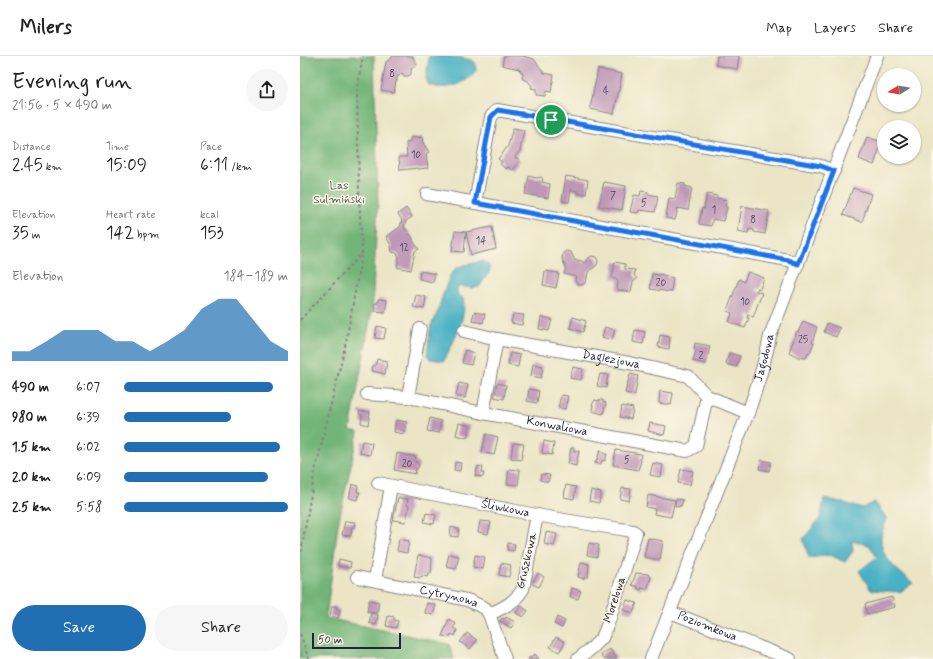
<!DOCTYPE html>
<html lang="en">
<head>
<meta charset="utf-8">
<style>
  body { margin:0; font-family:Mynerve,sans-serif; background:#f6f6f6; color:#222; height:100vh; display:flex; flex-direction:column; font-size:15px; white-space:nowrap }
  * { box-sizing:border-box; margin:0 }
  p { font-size:13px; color:#767676 }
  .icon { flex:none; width:22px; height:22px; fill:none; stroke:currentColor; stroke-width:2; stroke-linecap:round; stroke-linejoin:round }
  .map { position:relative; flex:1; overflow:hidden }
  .sheet { display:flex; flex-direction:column; background:#fff; width:300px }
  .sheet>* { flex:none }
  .needle { width:26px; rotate:259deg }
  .fabs { position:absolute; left:577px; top:12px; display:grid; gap:8px }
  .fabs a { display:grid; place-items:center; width:44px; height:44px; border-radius:50%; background:#fff; box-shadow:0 1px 3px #0004; font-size:20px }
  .scale { position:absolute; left:12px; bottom:10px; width:89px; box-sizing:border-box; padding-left:4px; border:2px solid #22223b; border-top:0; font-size:11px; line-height:14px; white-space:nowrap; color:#22223b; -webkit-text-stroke:3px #fcf5e5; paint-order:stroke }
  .pin { position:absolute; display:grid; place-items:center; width:34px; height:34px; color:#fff; margin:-17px; border:2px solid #fff; border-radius:50%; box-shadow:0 1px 4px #0007 }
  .round { display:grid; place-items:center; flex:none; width:42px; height:42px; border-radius:21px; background:#f6f6f6 }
  .overview { display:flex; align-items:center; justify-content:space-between; height:68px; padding:0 12px }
  h1 { font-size:22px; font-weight:600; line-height:30px }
  .metrics { display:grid; grid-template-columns:repeat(3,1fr); gap:6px; height:68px; padding:4px 12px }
  .metrics div { display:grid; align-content:center }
  .metrics b { font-size:17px; font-weight:600 }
  .metrics small { font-size:11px; font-weight:400 }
  .metrics p { font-size:11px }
  .chart { height:112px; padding:8px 12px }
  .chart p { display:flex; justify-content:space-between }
  .chart svg { width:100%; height:72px; margin-top:4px; fill:#1f6fb2; opacity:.7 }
  .cta { display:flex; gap:8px; margin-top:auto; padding:8px 12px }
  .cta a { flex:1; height:46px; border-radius:24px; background:#1f6fb2; color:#fff; font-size:16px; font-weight:600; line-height:46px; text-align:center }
  .cta a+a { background:#f6f6f6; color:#222 }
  ul { padding:0 12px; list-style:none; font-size:13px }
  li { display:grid; grid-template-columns:64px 48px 1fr; align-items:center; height:30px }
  li i { height:10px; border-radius:5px; background:#1f6fb2 }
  header { display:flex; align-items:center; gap:24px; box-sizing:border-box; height:56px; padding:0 20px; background:#fff; border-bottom:1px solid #e0e0e0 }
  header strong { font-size:19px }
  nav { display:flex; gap:22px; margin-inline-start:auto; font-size:14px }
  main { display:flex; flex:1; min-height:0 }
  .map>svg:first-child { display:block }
</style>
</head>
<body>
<header>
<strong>Milers</strong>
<nav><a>Map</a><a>Layers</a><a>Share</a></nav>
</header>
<main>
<section class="sheet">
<div class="overview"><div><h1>Evening run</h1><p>21:56 · 5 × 490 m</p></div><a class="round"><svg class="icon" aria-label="share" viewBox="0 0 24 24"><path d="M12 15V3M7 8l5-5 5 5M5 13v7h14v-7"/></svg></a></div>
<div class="metrics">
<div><p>Distance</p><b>2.45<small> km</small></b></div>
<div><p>Time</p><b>15:09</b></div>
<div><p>Pace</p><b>6:11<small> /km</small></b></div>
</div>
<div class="metrics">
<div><p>Elevation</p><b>35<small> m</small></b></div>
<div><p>Heart rate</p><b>142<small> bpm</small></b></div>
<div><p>kcal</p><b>153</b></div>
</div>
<div class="chart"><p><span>Elevation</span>184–189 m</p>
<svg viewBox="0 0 160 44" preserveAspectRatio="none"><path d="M0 44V38L10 38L20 32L30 25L40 25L50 25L60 32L70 32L80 38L90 32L100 25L110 12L120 6L130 6L140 19L150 32L160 38V44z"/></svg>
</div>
<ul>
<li><b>490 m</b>6:07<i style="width:91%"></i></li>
<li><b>980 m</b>6:39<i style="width:65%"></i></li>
<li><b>1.5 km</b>6:02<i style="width:95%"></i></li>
<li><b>2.0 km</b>6:09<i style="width:88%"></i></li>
<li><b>2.5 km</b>5:58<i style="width:100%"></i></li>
</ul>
<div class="cta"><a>Save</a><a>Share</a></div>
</section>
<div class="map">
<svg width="633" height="603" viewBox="0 0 633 603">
  <rect width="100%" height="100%" fill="#fcf5e5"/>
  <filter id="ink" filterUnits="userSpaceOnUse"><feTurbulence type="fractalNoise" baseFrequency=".025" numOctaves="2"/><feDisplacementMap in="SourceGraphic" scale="8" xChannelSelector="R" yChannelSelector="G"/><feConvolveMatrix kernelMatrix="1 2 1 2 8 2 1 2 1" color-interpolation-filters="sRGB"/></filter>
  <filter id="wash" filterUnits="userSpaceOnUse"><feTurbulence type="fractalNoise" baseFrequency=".012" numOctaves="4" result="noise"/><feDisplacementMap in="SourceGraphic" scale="16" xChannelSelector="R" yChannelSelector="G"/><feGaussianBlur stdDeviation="0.9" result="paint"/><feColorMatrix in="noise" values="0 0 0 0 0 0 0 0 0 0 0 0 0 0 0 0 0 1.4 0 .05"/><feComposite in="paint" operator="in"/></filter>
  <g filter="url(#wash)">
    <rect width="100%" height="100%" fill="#ebe5c6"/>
    <polygon fill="#73b578" stroke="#4a6c5a" points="0,0 74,0 78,146 72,253 50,374 58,376 38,469 26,562 149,588 154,603 0,603"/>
    <g fill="#47b1c5" stroke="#346a80">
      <path d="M129,0c14,0 35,0 46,6l1,8c-9,15 -33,22 -48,14l-2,-6z"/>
      <path d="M183,205l5,3 2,7 -11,16 -8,1 -10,-2 -4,2v6l6,4c5,19 -11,46 -19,63l-14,-2 -3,-4 4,-30 5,-9 9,-28 5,-12 5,-7 9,-4z"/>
      <path d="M524,442l39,10 12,-6 12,17c-2,6 -7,15 -6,21 0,19 20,33 32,43l-13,9 -29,-2 -12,-19 18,-14 -8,-12 -17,-4 1,10 -8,11 -15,-7 -21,3 -6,-19 18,-22z"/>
    </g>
    <g id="blocks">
      <g fill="#bd96b8">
        <polygon points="92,0 113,0 113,2 117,8 111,13 111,18 108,20 104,20 102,17 97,21 97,25 96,25 94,36 81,34 86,6 92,2"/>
        <polygon points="204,0 223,0 234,3 244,17 254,19 251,36 246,35 245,40 236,39 236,33 231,32 232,30 227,24 224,24 222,22 223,18 219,13 202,9"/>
        <polygon points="417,0 439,0 437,13 416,9"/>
        <polygon points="298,13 322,18 314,58 290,53"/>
        <polygon points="213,72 224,74 220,95 215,101 220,104 213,114 208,111 206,113 200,108 202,106 198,103 208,90"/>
        <polygon points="122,81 123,87 129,96 126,98 128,112 118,113 118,112 100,114 99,101 107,101 106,87 110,86 110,82"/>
        <polygon points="567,81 582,86 574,109 559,103"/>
        <polygon points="229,120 236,122 241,121 243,123 242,126 250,128 248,142 225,138"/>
        <polygon points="266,120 288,124 286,138 277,137 277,135 271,134 269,146 262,145"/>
        <polygon points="304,126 326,130 322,154 299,150"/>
        <polygon points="378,127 385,128 385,130 392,132 388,154 378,152 375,164 366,162 369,142 375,143"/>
        <polygon points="553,132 571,138 562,166 543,159"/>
        <polygon points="341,135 348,136 348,138 358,140 355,156 339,154 338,157 330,156 334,139 340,140"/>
        <polygon points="407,138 417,140 417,142 427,144 425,150 427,152 423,165 413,163 411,170 399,168 402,152 404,153"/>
        <polygon points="442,150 469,155 465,178 454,176 454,174 449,173 448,177 438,175"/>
        <polygon points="106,152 112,161 106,165 104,171 113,182 113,185 119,193 115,195 111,214 97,211 99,200 96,197 92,196 91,189 86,181 100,171 102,164 98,158"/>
        <polygon points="192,171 196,193 171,199 166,176"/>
        <polygon points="155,175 166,176 164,196 152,195"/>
        <polygon points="266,195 271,196 275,205 277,204 282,205 284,207 291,200 296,201 298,205 297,209 288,216 286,226 282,229 277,228 275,224 276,221 264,218 266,212 262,203 263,197"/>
        <polygon points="315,206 325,208 325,213 335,214 334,219 337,223 333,226 331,236 317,234 318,226 316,223 312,222"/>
        <polygon points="120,215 135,218 133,226 119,223"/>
        <polygon points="245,215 259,217 256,232 243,229"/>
        <polygon points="448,216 464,222 460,233 458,232 456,235 462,237 453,261 448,258 447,262 449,262 445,272 429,266 432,257 427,255 439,223 444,226"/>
        <polygon points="352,218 359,219 360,218 373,222 371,236 350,233"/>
        <polygon points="116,239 126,241 124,253 113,251"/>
        <polygon points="78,243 87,244 85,256 74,255 75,247 78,247"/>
        <polygon points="174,256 185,258 183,267 172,265"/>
        <polygon points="213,258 224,259 222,269 211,267"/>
        <polygon points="241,261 252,263 249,275 239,273"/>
        <polygon points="273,261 286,265 283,276 270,272"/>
        <polygon points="503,265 517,271 512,287 514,287 509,298 508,297 506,302 498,301 489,296 497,275 498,276"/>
        <polygon points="527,267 540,272 536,281 524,276"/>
        <polygon points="77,270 86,272 84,283 75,282"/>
        <polygon points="305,271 315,274 312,284 302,281"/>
        <polygon points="335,274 345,276 343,288 333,286"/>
        <polygon points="360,279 370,281 369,293 358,291"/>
        <polygon points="395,287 410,290 406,308 393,305 396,294 394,293"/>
        <polygon points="165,294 174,297 171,309 162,307"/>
        <polygon points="210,297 220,299 218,311 208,309"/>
        <polygon points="429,297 440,300 436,311 426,308"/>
        <polygon points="77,303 87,305 85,318 72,315 73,309 75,310"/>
        <polygon points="233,308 243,310 241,322 231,320"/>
        <polygon points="273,311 283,313 281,324 270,322"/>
        <polygon points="300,318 308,319 306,332 297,330"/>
        <polygon points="330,318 338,320 335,339 325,337"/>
        <polygon points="159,327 168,329 165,342 156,340"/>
        <polygon points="197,327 206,329 204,343 194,341"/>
        <polygon points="229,333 239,335 237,347 227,345"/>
        <polygon points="360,335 373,337 371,349 359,347"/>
        <polygon points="261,339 268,340 265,353 258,352"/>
        <polygon points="295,344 299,345 300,344 303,344 303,346 306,347 303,358 292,355 293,349 292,349"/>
        <polygon points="322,350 333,352 331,363 320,361"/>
        <polygon points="60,355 70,356 68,369 61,367 62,359 59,358"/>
        <polygon points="130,362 141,365 139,377 127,375"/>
        <polygon points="96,364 107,366 104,378 94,376"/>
        <polygon points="159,367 170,370 167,382 156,379"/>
        <polygon points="350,367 366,370 364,379 348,375"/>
        <polygon points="186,378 198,381 194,399 182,396"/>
        <polygon points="62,385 72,387 70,399 60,397"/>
        <polygon points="244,385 254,387 252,399 242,397"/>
        <polygon points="213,387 224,388 221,404 211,402"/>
        <polygon points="271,392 274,392 274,395 279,395 276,410 268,408"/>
        <polygon points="300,394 304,396 304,398 307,398 305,405 302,404 301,408 295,407 296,404 297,404"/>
        <polygon points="316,394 341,398 340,403 341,405 338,414 313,409"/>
        <polygon points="97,397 116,401 115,406 118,407 119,409 118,412 116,413 115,418 94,414"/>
        <polygon points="461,404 471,406 469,415 459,413"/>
        <polygon points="155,406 161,407 160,415 154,414"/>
        <polygon points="353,407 363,409 361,421 350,419"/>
        <polygon points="178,410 183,411 182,417 184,417 183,421 175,420"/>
        <polygon points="209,413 220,414 218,429 207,428"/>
        <polygon points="381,413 393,415 390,429 378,427"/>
        <polygon points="241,418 250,419 248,426 240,424"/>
        <polygon points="52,428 58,430 57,436 60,436 57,444 49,442"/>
        <polygon points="266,429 276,431 274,443 264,441"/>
        <polygon points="322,432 331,433 329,445 320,443"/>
        <polygon points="291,434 301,436 299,447 289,445"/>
        <polygon points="348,439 375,444 371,461 354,458 355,453 346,451"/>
        <polygon points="98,442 108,443 107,449 109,450 106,466 93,464"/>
        <polygon points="376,443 383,444 381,450 380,449 379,451 375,450"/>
        <polygon points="126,457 136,459 134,468 124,466"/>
        <polygon points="45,465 55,466 54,471 52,471 51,480 42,479"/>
        <polygon points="180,465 191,466 188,478 178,476"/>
        <polygon points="151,471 159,473 158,481 150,480"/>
        <polygon points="246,476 257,478 254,490 244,488"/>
        <polygon points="348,482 363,485 360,504 344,501"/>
        <polygon points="99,483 109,485 107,497 97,495"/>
        <polygon points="208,487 215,488 214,495 207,494"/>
        <polygon points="289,487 299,489 297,501 287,499"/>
        <polygon points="149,498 159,500 156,513 146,511"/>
        <polygon points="118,499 132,502 131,517 129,517 128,521 122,520 121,522 114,521"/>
        <polygon points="175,499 185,501 183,513 173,511"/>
        <polygon points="39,503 51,506 50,512 38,510"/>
        <polygon points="281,506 289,508 288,521 284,521 284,523 278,521"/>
        <polygon points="201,507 211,509 209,521 199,519"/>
        <polygon points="238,517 244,521 239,531 232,528"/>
        <polygon points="336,517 348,518 351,521 347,533 341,532 341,534 338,533 338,531 332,529"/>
        <polygon points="272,532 281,535 278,543 270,541"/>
        <polygon points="592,541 595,551 567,558 565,548"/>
        <polygon points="69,544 79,546 77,557 67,556"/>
        <polygon points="327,544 337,547 333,557 323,554"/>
        <polygon points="127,547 136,549 133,559 125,557"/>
        <polygon points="32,550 37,551 37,553 40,554 38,562 30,560"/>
        <polygon points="221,550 228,555 223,561 216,557"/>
        <polygon points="71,557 78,559 76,569 69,567"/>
        <polygon points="88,560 94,561 94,564 98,565 96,572 86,570"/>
        <polygon points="206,561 215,566 211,572 200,565 202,562 205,563"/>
        <polygon points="257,561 265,565 262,572 254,568"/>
        <polygon points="149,563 156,568 153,572 157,574 155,580 151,578 150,581 142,580"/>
        <polygon points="167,577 177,584 170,593 160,586"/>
        <polygon points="256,581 265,586 259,596 250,591"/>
        <polygon points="310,593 317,603 304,603 301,599"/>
        <polygon points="235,598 239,603 228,603"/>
      </g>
    </g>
  </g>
  <g filter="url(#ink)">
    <use href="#blocks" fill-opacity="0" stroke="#868480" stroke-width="1"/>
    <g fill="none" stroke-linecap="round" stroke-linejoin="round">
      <g stroke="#868480" stroke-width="14">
        <g id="street">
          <polyline points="127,138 488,204 498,208"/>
          <polyline points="175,147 191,61 197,54 521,110 534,115"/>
          <path id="s1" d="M164,275l33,8 132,24 59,13 19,20 41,17"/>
          <path id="s2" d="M67,338l41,3 75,16 204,38 9,-5 11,-50"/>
          <polyline points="108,341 120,273"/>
          <polyline points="183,357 197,283"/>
          <path id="s3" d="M78,427c46,9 92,19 138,28 39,8 78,14 117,20l3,2 -27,88 -7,17 -10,10 -14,11"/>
          <path id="s4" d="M57,521l110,23 18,8 4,6 16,45"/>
          <polyline points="75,524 91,430"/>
          <path id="s5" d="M370,556l120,47"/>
          <path d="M189,558c15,-6 26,-12 34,-25l14,-74"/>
          <path id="s6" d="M351,603l97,-246c9,-26 17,-50 22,-77l107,-280"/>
        </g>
      </g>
      <g stroke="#868480" stroke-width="2" stroke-dasharray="3 3" stroke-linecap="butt">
        <polyline points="0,264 62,197 59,138 57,33 63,0"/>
        <polyline points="0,502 15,415 46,286 62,197"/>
        <polyline points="0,578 9,603"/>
      </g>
      <use href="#street" stroke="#fff" stroke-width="12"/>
    </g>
  </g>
  <g fill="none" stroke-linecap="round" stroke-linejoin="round" filter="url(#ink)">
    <g stroke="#fff" stroke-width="8">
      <polygon id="route" points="198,54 521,110 534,115 498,208 488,204 175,147 191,61"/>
    </g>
    <use href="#route" stroke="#1a73e8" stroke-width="5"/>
  </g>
  <g text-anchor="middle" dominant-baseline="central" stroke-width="3" stroke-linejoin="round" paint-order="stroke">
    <g font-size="10" fill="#493f5a">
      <text x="92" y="18">8</text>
      <text x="306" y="35">4</text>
      <text x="116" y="99">10</text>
      <text x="313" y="140">7</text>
      <text x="344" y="147">5</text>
      <text x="414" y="154">1</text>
      <text x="453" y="164">8</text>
      <text x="181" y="185">14</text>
      <text x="104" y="192">12</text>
      <text x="361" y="227">20</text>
      <text x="445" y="246">10</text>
      <text x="503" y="284">25</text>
      <text x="401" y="300">2</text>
      <text x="327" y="404">5</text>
      <text x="107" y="408">20</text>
    </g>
    <g font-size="12" fill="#435754" stroke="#fcf5e5">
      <text x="39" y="130">Las<tspan x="39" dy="14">Sulmiński</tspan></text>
    </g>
    <g font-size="12" fill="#22223b" stroke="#fcf5e5">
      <text stroke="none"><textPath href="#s6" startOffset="322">Jagodowa</textPath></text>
      <text stroke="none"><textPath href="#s1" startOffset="150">Daglezjowa</textPath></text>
      <text stroke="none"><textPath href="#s2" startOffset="193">Konwaliowa</textPath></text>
      <text stroke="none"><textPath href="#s3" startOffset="130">Śliwkowa</textPath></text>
      <text transform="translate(227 505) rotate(-77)">Gruszkowa</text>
      <text stroke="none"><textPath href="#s4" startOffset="94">Cytrynowa</textPath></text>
      <text transform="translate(315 544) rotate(-72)">Morelowa</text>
      <text stroke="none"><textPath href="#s5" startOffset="40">Poziomkowa</textPath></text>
    </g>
  </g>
</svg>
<div class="fabs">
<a><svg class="needle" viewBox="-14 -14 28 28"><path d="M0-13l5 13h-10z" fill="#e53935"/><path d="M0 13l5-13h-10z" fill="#767676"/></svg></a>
<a><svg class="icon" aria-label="layers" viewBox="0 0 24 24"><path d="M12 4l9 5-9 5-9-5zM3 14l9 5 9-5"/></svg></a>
</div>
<div class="scale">50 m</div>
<div class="pin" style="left:251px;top:64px;background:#1e9e55"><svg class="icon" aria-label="arrive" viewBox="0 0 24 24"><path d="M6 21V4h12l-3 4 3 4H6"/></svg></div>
</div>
</main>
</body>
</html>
